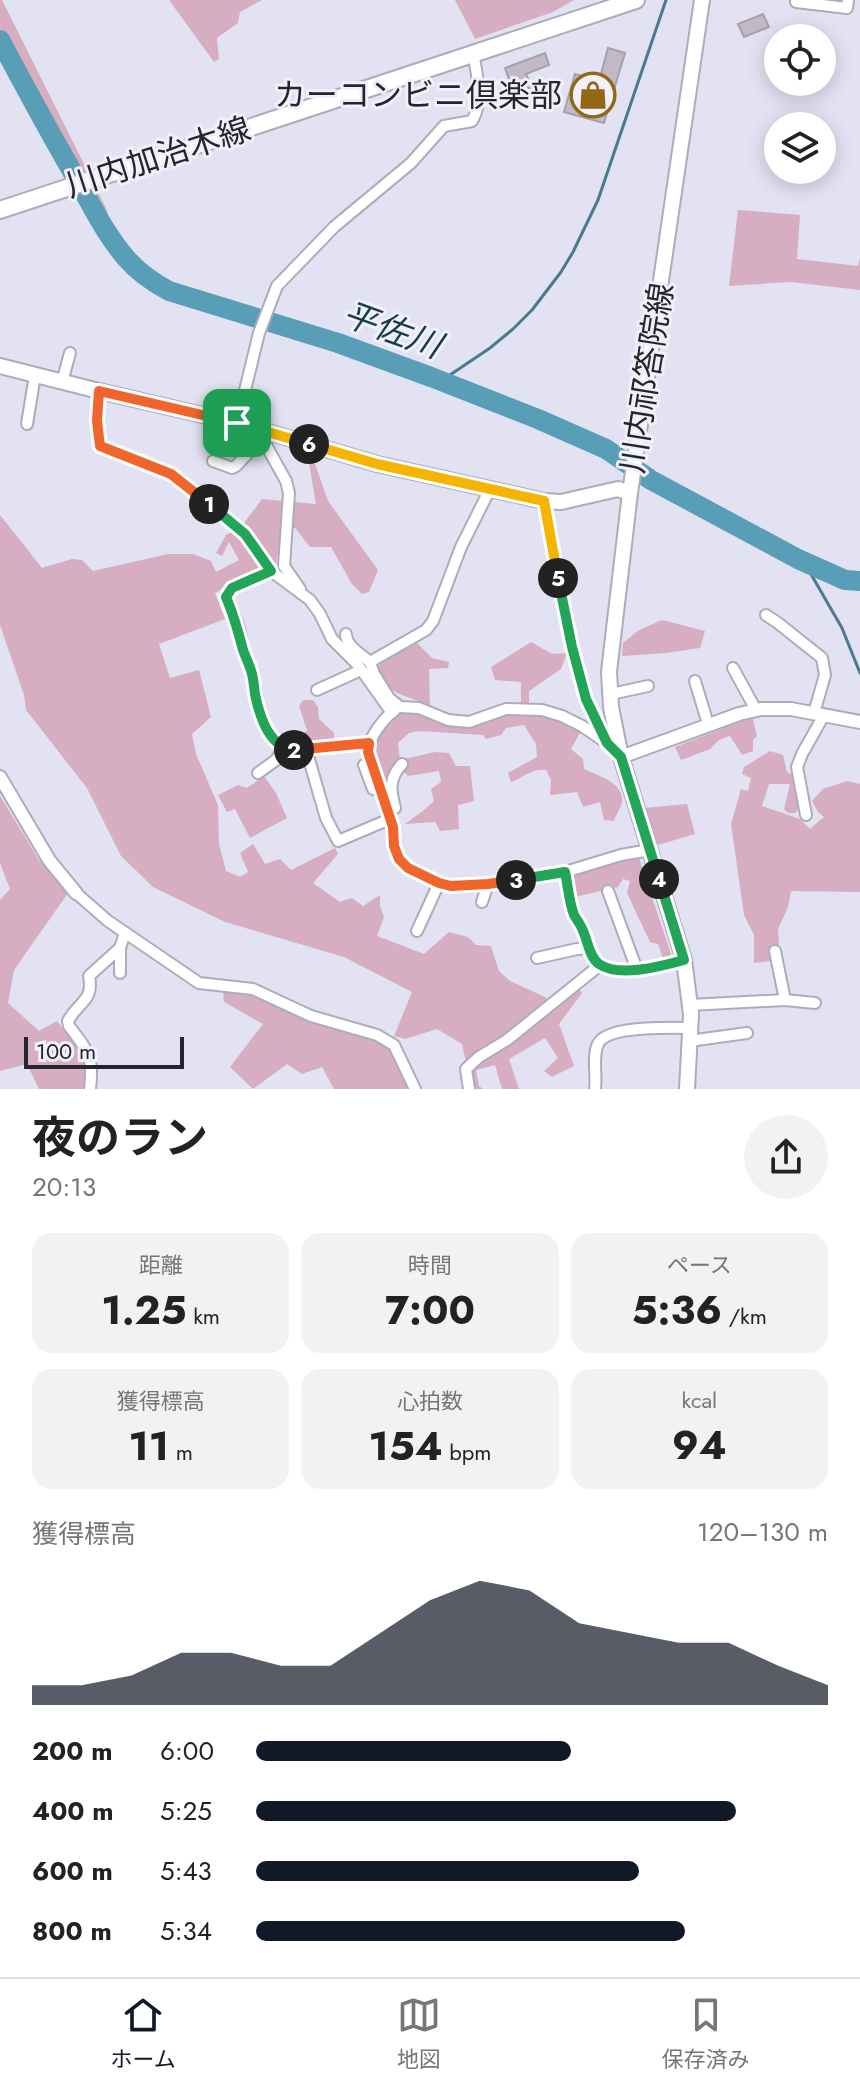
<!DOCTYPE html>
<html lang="ja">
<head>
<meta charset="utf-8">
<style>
  body { margin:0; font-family:Jost,"Noto Sans JP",sans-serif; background:#f2f2f2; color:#222; height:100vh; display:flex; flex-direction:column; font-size:30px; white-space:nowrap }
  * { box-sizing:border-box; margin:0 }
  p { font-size:26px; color:#767676 }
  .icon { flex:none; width:44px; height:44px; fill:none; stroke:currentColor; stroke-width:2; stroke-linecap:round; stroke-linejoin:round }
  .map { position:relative; height:1089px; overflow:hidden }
  .details { display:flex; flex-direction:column; background:#fff; flex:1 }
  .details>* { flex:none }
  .buttons { position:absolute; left:764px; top:24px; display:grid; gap:16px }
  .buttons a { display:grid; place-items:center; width:72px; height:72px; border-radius:50%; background:#fff; box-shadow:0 4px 20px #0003; font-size:40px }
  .scale { position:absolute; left:24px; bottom:20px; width:160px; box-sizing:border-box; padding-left:8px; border:4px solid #25252b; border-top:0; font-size:22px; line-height:28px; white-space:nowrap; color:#25252b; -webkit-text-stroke:6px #eff0fc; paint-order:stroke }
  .pin { position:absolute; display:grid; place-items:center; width:68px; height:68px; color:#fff; margin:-34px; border-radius:16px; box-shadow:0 4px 12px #0006 }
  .km { position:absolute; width:40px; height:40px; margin:-20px; border-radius:50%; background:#222; color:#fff; font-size:22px; line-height:40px; text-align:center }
  .round { display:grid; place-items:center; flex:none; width:84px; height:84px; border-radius:42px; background:#f2f2f2 }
  .overview { display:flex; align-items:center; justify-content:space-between; height:136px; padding:0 32px }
  h1 { font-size:44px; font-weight:700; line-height:60px }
  .stats { display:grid; grid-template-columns:repeat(3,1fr); gap:12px; height:136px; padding:8px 32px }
  .stats div { display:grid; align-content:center; border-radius:20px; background:#f2f2f2; text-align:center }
  .stats b { font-size:40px; font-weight:700 }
  .stats small { font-size:22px; font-weight:400 }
  .stats p { font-size:22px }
  .chart { height:224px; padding:16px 32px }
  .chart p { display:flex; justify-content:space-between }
  .chart svg { width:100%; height:144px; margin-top:8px; fill:#111827; opacity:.7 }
  ul { padding:0 32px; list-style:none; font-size:26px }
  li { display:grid; grid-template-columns:128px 96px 1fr; align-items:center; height:60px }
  li i { height:20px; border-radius:10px; background:#111827 }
  .tabs { display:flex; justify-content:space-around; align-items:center; height:112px; border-top:2px solid #e0e0e0; background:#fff; font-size:22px; color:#767676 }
  .tabs a { display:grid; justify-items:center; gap:4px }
  .tabs .current { color:#111827 }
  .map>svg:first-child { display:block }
</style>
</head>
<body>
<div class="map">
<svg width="860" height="1089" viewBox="0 0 860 1089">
  <rect width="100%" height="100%" fill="#e2e2f2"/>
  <g fill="#d6adc1">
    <polygon points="0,0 2,0 106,208 110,220 46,118 0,28"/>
    <polygon points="169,0 262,0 240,12 238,23 217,38 219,59 214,62"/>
    <polygon points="455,0 574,0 553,12 475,39"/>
    <polygon points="738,210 800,215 797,259 858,266 860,258 860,290 791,282 729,286"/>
    <polygon points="309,463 315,464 328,501 378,570 369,592 362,594 352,584 331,547 310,547 295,528 282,529 276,564 247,575 215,593 225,619 159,644 170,678 199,670 211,717 192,734 196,754 218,805 219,844 226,871 240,877 248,872 240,853 253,844 265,864 280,859 291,870 335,848 338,854 313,883 340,902 352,898 363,906 380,895 380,906 384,917 377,936 424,954 449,932 468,937 476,945 491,946 499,971 510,981 545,997 556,1007 578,988 582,993 559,1024 574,1066 552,1077 544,1071 558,1058 545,1038 509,1059 519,1089 502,1089 495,1065 476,1070 479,1086 483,1089 472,1089 462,1044 437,1029 405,1039 394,1036 412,992 344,957 225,922 153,887 121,856 87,788 26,710 24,695 0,625 0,515 42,568 72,559 82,560 93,571 168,554 193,554 211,561 216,572 239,560 229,542 222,556 216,553 226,535 244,523 262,499 316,504"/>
    <polygon points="662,620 705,631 700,648 666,653 622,656 623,643 639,630"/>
    <polygon points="531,642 552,654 567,653 561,669 529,691 529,706 521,706 521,682 495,680 491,667"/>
    <path d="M417,643l15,15 17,4 -1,6 -19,1 1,39c-24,-17 -40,-7 -52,-40l4,-6z"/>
    <polygon points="303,700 313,700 318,707 319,719 334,733 334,740 299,744 298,739 307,730 299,706"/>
    <path d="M401,709l19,1 29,13 53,-9 35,-3 30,10 14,10 -10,18 12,10 1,10c14,7 40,13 38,33 -1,6 -6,12 -8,19l-10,-1 -4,-18 -17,5 -6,-15 -27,3 1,-15 -5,-10c-14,-2 -22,7 -35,12l-3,-9 29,-16 -1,-13 -12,-19 -18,3 -5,7 -15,4 -3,-4 -64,-4 -10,2 -11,10 2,17 35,-8 14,1 7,13h14l4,35 -16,4 1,24 -19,2 -5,-9 -30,2 19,-14 10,-9 -3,-12 10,-7 -2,-11 -31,5 -7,-7 -16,24 -14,-48 19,-27z"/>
    <polygon points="753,719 757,736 753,740 753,751 742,755 730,736 719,740 710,749 681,760 675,747 744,720"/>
    <polygon points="770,751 783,755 787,772 796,777 799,808 795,813 788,813 784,809 790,784 769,784 762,806 800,819 810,829 824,817 818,812 812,801 823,789 847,781 860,784 860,892 791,891 788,907 778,929 779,945 771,947 772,961 754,963 754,935 744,915 731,824 741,789 748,791 751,778 742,774 744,767"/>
    <polygon points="264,776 276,793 287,818 250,838 235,809 227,812 218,795 238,785 247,788"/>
    <path d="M0,796l39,64 29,33 -54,77 -6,33 31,28 18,-10c16,21 35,41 27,68h-45l-12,-25 -27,7v-171l10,-11 -10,-26z"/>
    <polygon points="687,804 695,834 658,845 644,808"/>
    <polygon points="638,855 672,957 663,958 658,944 650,942 627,893 630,881 623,879 618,887 575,897 568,874"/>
    <polygon points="223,989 253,993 374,1038 391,1048 412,1089 334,1089 322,1067 302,1074 287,1064 253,1089 230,1067 263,1024 224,1002"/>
  </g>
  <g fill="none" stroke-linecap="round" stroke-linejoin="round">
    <g stroke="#497a8d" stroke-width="3">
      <polyline points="441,381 490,348 513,329 532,310 561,272 573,252 598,200 666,0"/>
      <polyline points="804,562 842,628 860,673"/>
    </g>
    <path stroke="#589eb7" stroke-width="20" d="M0,40c26,49 52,97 80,145 14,25 27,51 46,73 12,14 26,24 43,33l169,52 93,34 107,42 68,30 45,31 147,79 47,21 15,1"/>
  </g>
  <g fill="#c2b9c6" stroke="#a89fac" stroke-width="2">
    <polygon points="763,14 769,27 744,37 738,24"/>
    <polygon points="608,48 625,53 604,123 564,112 575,74 599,81"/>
    <polygon points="545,53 549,65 526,74 532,87 508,96 505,88 511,85 505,68"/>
  </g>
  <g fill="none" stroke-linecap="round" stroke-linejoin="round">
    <g stroke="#acacbb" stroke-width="14">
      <g id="minor">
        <polyline points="796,2 847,8 848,0"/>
        <polyline points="62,382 70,353"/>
        <polyline points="99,391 97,421 100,446 171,474 245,534 271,571"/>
        <path d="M237,423l22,-90 18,-47 57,-59 77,-64 33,-37 28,-5c12,-21 5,-46 1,-68"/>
        <polyline points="27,424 35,375"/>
        <polyline points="263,430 262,438 286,481 289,493 284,566 300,589"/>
        <polyline points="213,461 232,468 236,466 262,438"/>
        <polyline points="490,489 461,547 433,621 426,630 370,662 374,674 389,698 400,707 419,708 448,720 469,722 506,709 542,710 562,716 582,726 607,743"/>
        <polyline points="544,501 572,647 586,699 606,743"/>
        <polyline points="766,615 778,623 822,658 825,675 814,713"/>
        <path d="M346,634c0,12 15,20 24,28"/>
        <polyline points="733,668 756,710"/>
        <polyline points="695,681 708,724"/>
        <polyline points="317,690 361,670"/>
        <polyline points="611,694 648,686"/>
        <path d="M395,710c-12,9 -26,27 -27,42l25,75 1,19 5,13 9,9 31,15"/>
        <path d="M369,743l-75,7c-35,-5 -35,-49 -42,-76 -2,-8 -6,-15 -9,-23 -1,-6 -2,-13 -3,-19 -3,-12 -9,-24 -14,-35l6,-9 39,-17 39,29 10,14 12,25 26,26 34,48"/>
        <polyline points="306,749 326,818 338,841 390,819"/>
        <polyline points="364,765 373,789 381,791"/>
        <polyline points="258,773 276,760 283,749"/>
        <path d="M388,812l7,-4c-5,-18 -6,-30 7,-44"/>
        <polyline points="806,815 797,767 802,754 824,715"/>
        <path d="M650,850l-29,5 -56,17c3,14 4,31 10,44 3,6 7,11 9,17 4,10 5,21 13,29 19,18 64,4 87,-2"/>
        <polyline points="608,891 637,970"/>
        <polyline points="76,893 108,921 199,983 253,989 311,1016 377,1035 394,1045 415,1089"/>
        <polyline points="482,902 488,884 565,872"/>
        <polyline points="417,931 439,883 451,886 488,884"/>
        <polyline points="775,951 785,1000"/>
        <polyline points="537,958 577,949 589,948"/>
        <polyline points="120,973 120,948"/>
        <polyline points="690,1005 785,1000 815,1003"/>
        <polyline points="689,1041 747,1033"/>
        <path d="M90,1089c4,-33 -2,-38 -21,-63l-1,-5c11,-20 26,-20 21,-45l31,-28 5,-15"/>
        <polyline points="469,1089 466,1069 479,1057 507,1040 600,965"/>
        <path d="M595,1089c2,-14 -3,-33 3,-45 9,-19 72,-16 92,-16"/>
      </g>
    </g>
    <g stroke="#acacbb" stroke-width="16">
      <g id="tertiary">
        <polyline points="621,757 739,714 761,709 791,709 860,722"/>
        <polyline points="0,777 49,860 76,893"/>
      </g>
    </g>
    <g stroke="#acacbb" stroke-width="18">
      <g id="secondary">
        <polyline points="0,366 99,391 237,423 377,464 544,501 561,502 618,489 630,493"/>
        <polyline points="687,1089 691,1014 684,960 621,757 611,707 609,672 630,493 702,0"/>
      </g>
    </g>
    <g stroke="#acacbb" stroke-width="20">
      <polyline id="primary" points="0,210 636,0"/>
    </g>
    <use href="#minor" stroke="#fff" stroke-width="10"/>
    <use href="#tertiary" stroke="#fff" stroke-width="12"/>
    <use href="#secondary" stroke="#fff" stroke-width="14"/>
    <use href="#primary" stroke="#fff" stroke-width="16"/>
  </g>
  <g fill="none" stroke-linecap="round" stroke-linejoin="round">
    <g stroke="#fff" stroke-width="16">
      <polyline id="split-1" points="209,504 171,474 100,446 97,421 99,391 237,423"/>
    </g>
    <g stroke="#fff" stroke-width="16">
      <path id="split-2" d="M209,504l36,30 26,37 -39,17 -6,9c8,19 12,33 17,53 3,8 7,16 9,24 2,8 2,16 4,25 5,21 14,48 38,51"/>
    </g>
    <g stroke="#fff" stroke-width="16">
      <polyline id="split-3" points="294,750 369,743 368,752 393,827 394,846 399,859 408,868 439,883 451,886 488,884 516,880"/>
    </g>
    <g stroke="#fff" stroke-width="16">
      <path id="split-4" d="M516,880l49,-8c3,14 4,30 9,43 3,5 7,10 9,16 5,10 6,26 16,33 20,14 63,2 85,-4l-25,-81"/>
    </g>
    <g stroke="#fff" stroke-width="16">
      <polyline id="split-5" points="558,578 572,647 586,699 607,743 621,757 659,879"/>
    </g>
    <g stroke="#fff" stroke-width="16">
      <polyline id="split-6" points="309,444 377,464 544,501 558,578"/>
    </g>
    <g stroke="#fff" stroke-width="16">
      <polyline id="split-7" points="237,423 309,444"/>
    </g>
    <use href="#split-1" stroke="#f0652b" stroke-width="10"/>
    <use href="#split-2" stroke="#22a559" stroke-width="10"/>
    <use href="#split-3" stroke="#f0652b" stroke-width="10"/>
    <use href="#split-4" stroke="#22a559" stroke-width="10"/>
    <use href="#split-5" stroke="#22a559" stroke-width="10"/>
    <use href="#split-6" stroke="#f5b400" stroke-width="10"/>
    <use href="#split-7" stroke="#f5b400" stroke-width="10"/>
  </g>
  <defs>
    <g id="shop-ring" transform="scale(2.3)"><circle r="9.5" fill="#eff0fc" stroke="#926912" stroke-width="1.5"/><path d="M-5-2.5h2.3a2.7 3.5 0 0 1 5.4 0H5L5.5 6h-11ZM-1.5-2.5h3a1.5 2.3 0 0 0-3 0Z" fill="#926912"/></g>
  </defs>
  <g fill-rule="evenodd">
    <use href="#shop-ring" x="593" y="95"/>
  </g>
  <g text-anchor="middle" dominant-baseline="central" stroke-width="6" stroke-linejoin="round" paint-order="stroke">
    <g font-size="32" fill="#25252b" stroke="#eff0fc" text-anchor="end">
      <text x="562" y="95">カーコンビニ倶楽部</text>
    </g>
    <g font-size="32" fill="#25252b" stroke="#eff0fc">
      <text transform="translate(158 157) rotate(-18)">川内加治木線</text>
      <text transform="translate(647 378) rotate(-81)">川内祁答院線</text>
    </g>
    <g font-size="34" font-style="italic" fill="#1a3c47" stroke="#eff0fc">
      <text transform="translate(392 330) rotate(20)">平佐川</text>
    </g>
  </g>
</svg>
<div class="buttons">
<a><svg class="icon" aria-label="locate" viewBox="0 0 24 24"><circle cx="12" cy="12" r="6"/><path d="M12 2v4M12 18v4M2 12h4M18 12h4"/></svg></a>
<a><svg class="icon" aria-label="layers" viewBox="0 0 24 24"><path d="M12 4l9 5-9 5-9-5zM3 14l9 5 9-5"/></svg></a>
</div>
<div class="scale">100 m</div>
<div class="pin" style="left:237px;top:423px;background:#1e9e55"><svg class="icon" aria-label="arrive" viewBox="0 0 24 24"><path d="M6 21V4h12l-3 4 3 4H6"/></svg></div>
<b class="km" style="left:209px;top:504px">1</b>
<b class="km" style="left:294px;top:750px">2</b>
<b class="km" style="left:516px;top:880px">3</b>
<b class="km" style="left:659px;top:879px">4</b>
<b class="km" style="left:558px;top:578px">5</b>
<b class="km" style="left:309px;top:444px">6</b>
</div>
<section class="details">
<div class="overview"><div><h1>夜のラン</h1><p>20:13</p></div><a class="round"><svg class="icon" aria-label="share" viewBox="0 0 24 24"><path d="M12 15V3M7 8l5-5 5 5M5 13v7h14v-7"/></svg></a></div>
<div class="stats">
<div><p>距離</p><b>1.25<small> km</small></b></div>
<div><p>時間</p><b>7:00</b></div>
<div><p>ペース</p><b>5:36<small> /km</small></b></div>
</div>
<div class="stats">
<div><p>獲得標高</p><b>11<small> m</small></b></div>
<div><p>心拍数</p><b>154<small> bpm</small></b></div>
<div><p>kcal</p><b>94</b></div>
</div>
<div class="chart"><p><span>獲得標高</span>120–130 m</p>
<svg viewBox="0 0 160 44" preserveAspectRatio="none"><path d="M0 44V38L10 38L20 35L30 28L40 28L50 32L60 32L70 22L80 12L90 6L100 9L110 19L120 22L130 25L140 25L150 32L160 38V44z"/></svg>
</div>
<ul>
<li><b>200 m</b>6:00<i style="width:55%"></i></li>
<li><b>400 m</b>5:25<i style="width:84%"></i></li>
<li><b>600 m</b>5:43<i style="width:67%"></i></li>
<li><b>800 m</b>5:34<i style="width:75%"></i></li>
</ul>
</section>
<nav class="tabs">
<a class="current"><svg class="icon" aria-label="home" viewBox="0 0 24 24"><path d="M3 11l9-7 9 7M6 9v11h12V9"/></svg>ホーム</a>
<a><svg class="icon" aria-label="map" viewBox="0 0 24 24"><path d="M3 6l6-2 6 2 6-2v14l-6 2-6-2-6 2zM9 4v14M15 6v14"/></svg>地図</a>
<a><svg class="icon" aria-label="saved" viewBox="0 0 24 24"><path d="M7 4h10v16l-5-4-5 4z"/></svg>保存済み</a>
</nav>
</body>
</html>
